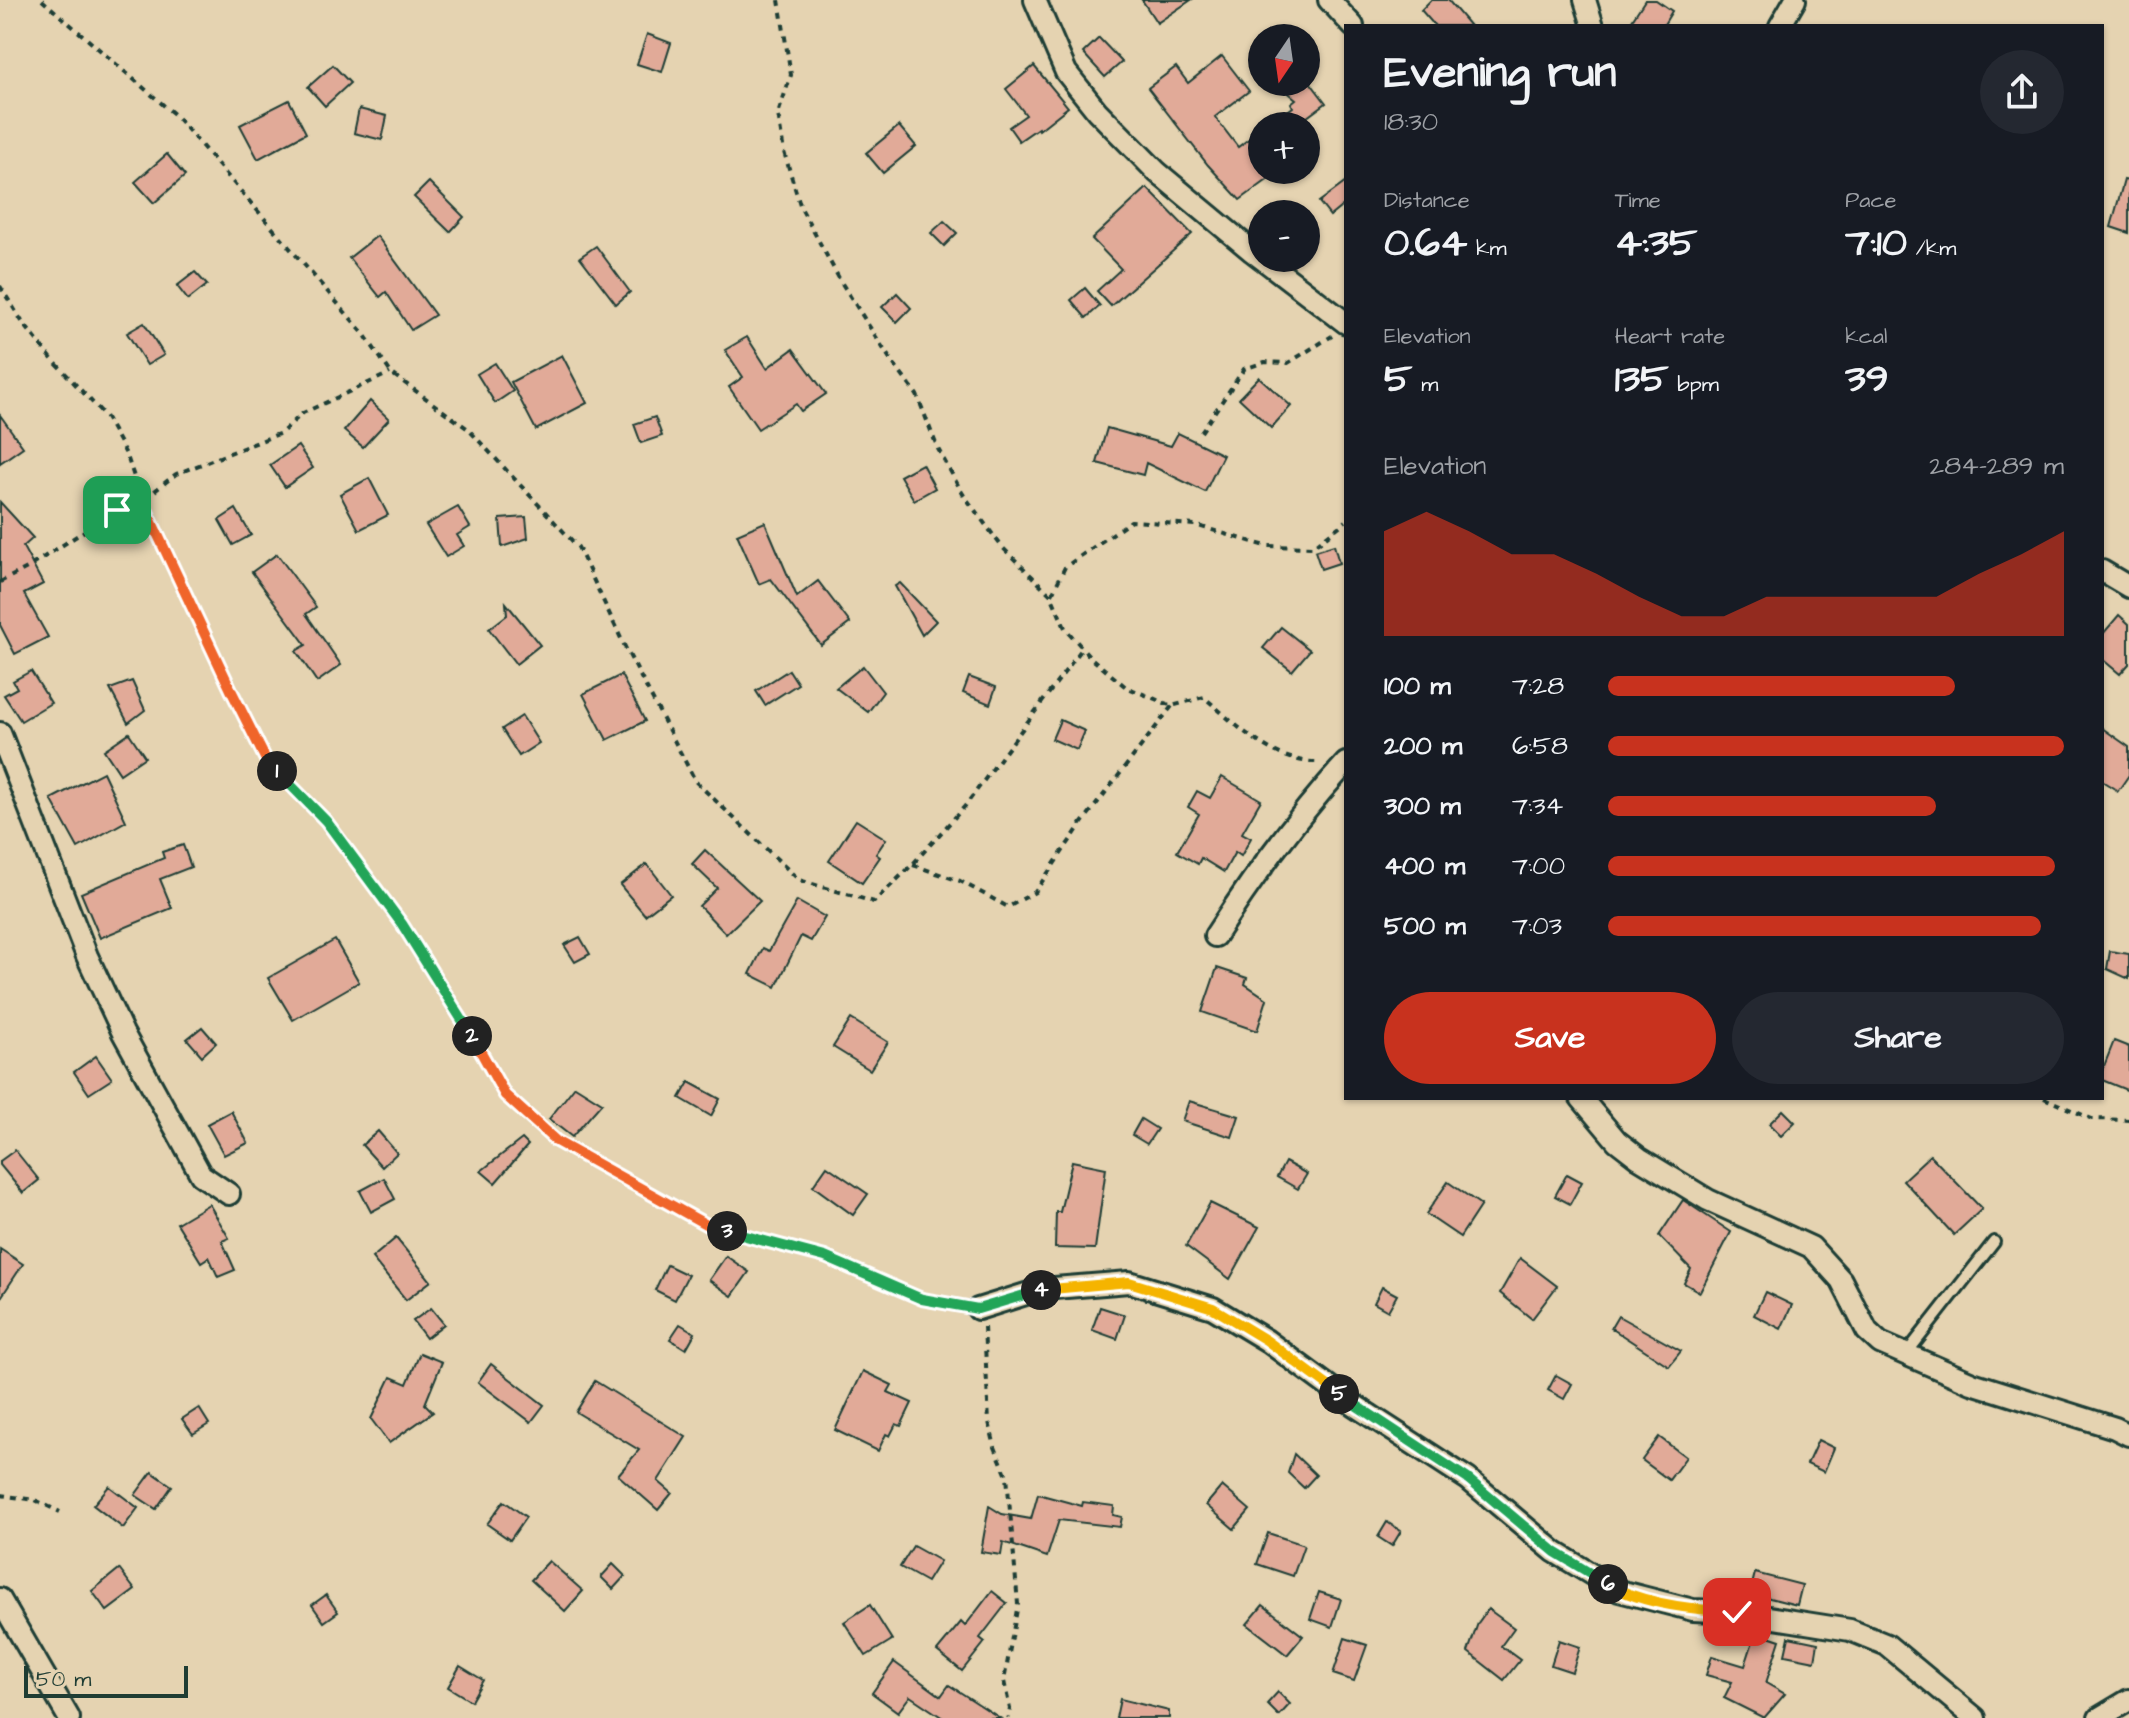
<!DOCTYPE html>
<html lang="en">
<head>
<meta charset="utf-8">
<style>
  body { margin:0; font-family:"Architects Daughter",sans-serif; background:#242831; color:#f1f3f6; height:100vh; display:flex; flex-direction:column; font-size:30px; white-space:nowrap }
  * { box-sizing:border-box; margin:0 }
  p { font-size:26px; color:#9ea1a6 }
  .icon { flex:none; width:44px; height:44px; fill:none; stroke:currentColor; stroke-width:2; stroke-linecap:round; stroke-linejoin:round }
  .map { position:relative; flex:1; overflow:hidden }
  .panel { position:absolute; left:1344px; top:24px; width:760px; height:1076px; display:flex; flex-direction:column; background:#171b24; border-radius:0px; box-shadow:0 2px 6px #0004 }
  .panel>* { flex:none }
  .needle { width:52px; rotate:193deg }
  .buttons { position:absolute; left:1248px; top:24px; display:grid; gap:16px }
  .buttons a { display:grid; place-items:center; width:72px; height:72px; border-radius:50%; background:#171b24; box-shadow:0 2px 6px #0004; font-size:40px }
  .scale { position:absolute; left:24px; bottom:20px; width:164px; box-sizing:border-box; padding-left:8px; border:4px solid #1f3d34; border-top:0; font-size:22px; line-height:28px; white-space:nowrap; color:#1f3d34; -webkit-text-stroke:6px #e5d3b1; paint-order:stroke }
  .pin { position:absolute; display:grid; place-items:center; width:68px; height:68px; color:#fff; margin:-34px; border-radius:16px; box-shadow:0 4px 12px #0006 }
  .km { position:absolute; width:40px; height:40px; margin:-20px; border-radius:50%; background:#222; color:#fff; font-size:22px; line-height:40px; text-align:center }
  .round { display:grid; place-items:center; flex:none; width:84px; height:84px; border-radius:42px; background:#242831 }
  .overview { display:flex; align-items:center; justify-content:space-between; height:136px; padding:0 40px }
  h1 { font-size:44px; font-weight:800; line-height:60px }
  .stats { display:grid; grid-template-columns:repeat(3,1fr); gap:12px; height:136px; padding:8px 40px }
  .stats div { display:grid; align-content:center }
  .stats b { font-size:40px; font-weight:800 }
  .stats small { font-size:22px; font-weight:400 }
  .stats p { font-size:22px }
  .chart { height:224px; padding:16px 40px }
  .chart p { display:flex; justify-content:space-between }
  .chart svg { width:100%; height:144px; margin-top:8px; fill:#c8321e; opacity:.7 }
  .cta { display:flex; gap:16px; margin-top:auto; padding:16px 40px }
  .cta a { flex:1; height:92px; border-radius:48px; background:#c8321e; color:#fff; font-size:32px; font-weight:800; line-height:92px; text-align:center }
  .cta a+a { background:#242831; color:#f1f3f6 }
  ul { padding:0 40px; list-style:none; font-size:26px }
  li { display:grid; grid-template-columns:128px 96px 1fr; align-items:center; height:60px }
  li i { height:20px; border-radius:10px; background:#c8321e }
  .map>svg:first-child { display:block }
</style>
</head>
<body>
<div class="map">
<svg width="2129" height="1718" viewBox="0 0 2129 1718">
  <rect width="100%" height="100%" fill="#e5d3b1"/>
  <filter id="ink" filterUnits="userSpaceOnUse"><feTurbulence type="fractalNoise" baseFrequency=".0125" numOctaves="2"/><feDisplacementMap in="SourceGraphic" scale="16" xChannelSelector="R" yChannelSelector="G"/><feConvolveMatrix kernelMatrix="1 2 1 2 8 2 1 2 1" color-interpolation-filters="sRGB"/></filter>
  <g filter="url(#ink)">
    <g fill="#e1aa98" stroke="#1f3d34" stroke-width="2">
      <polygon points="1142,0 1191,0 1157,23"/>
      <polygon points="1431,0 1448,0 1470,26 1435,26 1421,10"/>
      <polygon points="1645,0 1656,0 1672,11 1663,26 1628,26"/>
      <polygon points="647,34 671,43 662,72 637,64"/>
      <polygon points="1099,38 1122,62 1105,77 1083,53"/>
      <polygon points="1222,56 1249,91 1215,117 1238,147 1262,129 1262,170 1281,170 1240,200 1208,165 1148,88 1176,67 1188,83"/>
      <polygon points="333,65 350,83 325,106 308,87"/>
      <polygon points="1034,66 1068,107 1039,130 1038,128 1019,141 1009,127 1026,115 1006,89"/>
      <polygon points="1275,82 1310,82 1326,103 1295,126 1267,126 1293,107 1291,103 1296,99"/>
      <polygon points="289,100 306,133 258,159 240,125"/>
      <polygon points="359,109 387,116 382,140 354,133"/>
      <polygon points="899,126 916,146 883,173 866,153"/>
      <polygon points="167,154 185,176 154,203 135,182"/>
      <polygon points="2124,180 2129,181 2129,233 2111,227"/>
      <polygon points="429,182 464,217 450,232 414,197"/>
      <polygon points="1346,182 1346,203 1330,216 1319,202"/>
      <polygon points="1147,188 1192,234 1111,306 1097,291 1121,269 1092,239"/>
      <polygon points="944,221 957,233 944,246 931,233"/>
      <polygon points="377,236 435,315 411,330 386,292 380,297 349,258"/>
      <polygon points="596,246 630,292 616,304 580,257"/>
      <polygon points="195,272 207,285 188,300 177,286"/>
      <polygon points="1085,288 1100,306 1086,318 1071,300"/>
      <polygon points="897,293 911,308 897,322 882,307"/>
      <polygon points="144,323 164,355 147,365 127,333"/>
      <polygon points="747,337 767,368 793,349 826,394 801,411 796,404 758,429 729,387 743,377 725,350"/>
      <polygon points="562,355 587,403 536,430 511,382"/>
      <polygon points="495,363 513,391 495,403 477,374"/>
      <polygon points="1259,377 1291,406 1271,428 1239,398"/>
      <polygon points="370,401 389,419 363,447 344,431"/>
      <polygon points="0,415 23,447 0,463"/>
      <polygon points="655,417 662,436 641,443 634,424"/>
      <polygon points="1107,428 1171,446 1178,433 1223,455 1205,492 1146,463 1143,475 1097,463"/>
      <polygon points="298,446 313,468 285,487 270,465"/>
      <polygon points="922,464 935,488 914,500 900,476"/>
      <polygon points="369,478 388,515 359,530 340,494"/>
      <polygon points="0,502 33,538 23,547 43,584 24,594 48,637 15,654 0,625"/>
      <polygon points="458,507 470,527 457,535 464,546 446,557 426,525"/>
      <polygon points="236,509 251,535 233,545 219,520"/>
      <polygon points="526,517 528,538 502,547 500,519"/>
      <polygon points="765,522 797,597 818,581 850,623 821,645 771,579 759,584 737,534"/>
      <polygon points="1334,545 1339,563 1321,569 1315,551"/>
      <polygon points="277,554 316,607 306,614 341,665 317,682 296,651 306,645 252,572"/>
      <polygon points="900,583 936,621 922,635 895,586"/>
      <polygon points="506,603 540,645 516,664 489,629 507,615"/>
      <polygon points="2119,615 2129,624 2129,664 2120,674 2102,659 2102,635"/>
      <polygon points="1281,627 1310,650 1292,671 1263,648"/>
      <polygon points="863,666 883,692 868,712 836,688"/>
      <polygon points="789,670 798,684 765,705 756,691"/>
      <polygon points="31,671 51,703 21,721 4,695 17,688 13,681"/>
      <polygon points="621,675 645,721 607,740 583,694"/>
      <polygon points="969,677 996,687 990,704 963,693"/>
      <polygon points="132,681 145,710 128,723 110,689"/>
      <polygon points="522,716 539,743 519,756 502,729"/>
      <polygon points="1060,720 1085,731 1077,750 1052,739"/>
      <polygon points="2102,728 2129,747 2129,775 2118,791 2102,781"/>
      <polygon points="129,733 145,757 120,774 104,750"/>
      <polygon points="103,772 126,821 78,848 51,799"/>
      <polygon points="1222,777 1261,800 1242,833 1251,838 1241,856 1235,852 1224,872 1201,858 1198,864 1177,852 1199,814 1188,807 1197,791 1210,798"/>
      <polygon points="856,820 886,839 876,854 880,857 862,883 829,861"/>
      <polygon points="183,845 191,867 160,879 172,908 100,938 81,893 164,858 162,852"/>
      <polygon points="705,850 760,901 726,934 699,906 717,888 692,864"/>
      <polygon points="647,864 671,895 645,915 620,885"/>
      <polygon points="797,901 825,917 811,941 801,936 776,987 750,974 763,948 769,951"/>
      <polygon points="580,937 590,954 575,962 564,945"/>
      <polygon points="335,940 359,982 293,1020 268,978"/>
      <polygon points="2110,951 2129,954 2129,979 2107,969"/>
      <polygon points="1217,968 1247,978 1245,984 1267,999 1257,1031 1202,1012"/>
      <polygon points="851,1019 888,1042 870,1070 833,1047"/>
      <polygon points="202,1027 216,1043 202,1056 187,1039"/>
      <polygon points="2114,1041 2129,1047 2129,1091 2102,1080 2102,1071"/>
      <polygon points="96,1056 112,1079 89,1094 74,1072"/>
      <polygon points="689,1082 720,1099 711,1116 680,1098"/>
      <polygon points="575,1086 602,1103 572,1137 549,1119"/>
      <polygon points="1189,1101 1239,1116 1232,1137 1182,1121"/>
      <polygon points="1783,1110 1795,1122 1781,1136 1769,1124"/>
      <polygon points="231,1111 248,1143 224,1155 207,1124"/>
      <polygon points="1141,1119 1157,1129 1147,1144 1132,1135"/>
      <polygon points="378,1131 397,1153 382,1167 362,1145"/>
      <polygon points="522,1139 528,1145 495,1183 481,1171"/>
      <polygon points="15,1150 39,1180 23,1193 0,1165 0,1161"/>
      <polygon points="1930,1155 1982,1209 1954,1235 1903,1180"/>
      <polygon points="1072,1161 1106,1168 1095,1249 1055,1248 1056,1212 1060,1212"/>
      <polygon points="1285,1162 1307,1174 1298,1189 1277,1177"/>
      <polygon points="827,1166 868,1194 853,1215 813,1186"/>
      <polygon points="1567,1174 1582,1182 1570,1204 1555,1196"/>
      <polygon points="384,1178 395,1199 371,1212 360,1191"/>
      <polygon points="1448,1182 1481,1205 1460,1237 1426,1214"/>
      <polygon points="1683,1200 1731,1232 1700,1292 1684,1283 1691,1269 1659,1236"/>
      <polygon points="1210,1203 1259,1227 1230,1279 1186,1246"/>
      <polygon points="209,1204 229,1238 222,1241 235,1270 218,1277 209,1257 201,1262 177,1223"/>
      <polygon points="396,1238 431,1281 406,1300 372,1258"/>
      <polygon points="0,1249 23,1264 0,1299"/>
      <polygon points="726,1256 749,1272 732,1296 709,1280"/>
      <polygon points="1520,1258 1557,1286 1532,1319 1500,1293"/>
      <polygon points="667,1265 688,1275 675,1300 655,1290"/>
      <polygon points="1382,1287 1397,1295 1388,1311 1374,1303"/>
      <polygon points="1765,1292 1792,1305 1781,1329 1754,1315"/>
      <polygon points="1100,1307 1125,1315 1117,1339 1092,1330"/>
      <polygon points="431,1308 444,1324 426,1338 413,1321"/>
      <polygon points="1618,1316 1681,1351 1669,1366 1611,1328"/>
      <polygon points="680,1324 695,1333 686,1349 670,1339"/>
      <polygon points="420,1353 442,1362 425,1404 433,1412 389,1443 371,1419 391,1377 407,1384"/>
      <polygon points="491,1364 544,1405 531,1422 478,1382"/>
      <polygon points="863,1371 892,1385 888,1392 912,1403 901,1426 896,1424 890,1436 886,1434 878,1451 835,1430"/>
      <polygon points="1556,1375 1572,1384 1564,1399 1548,1390"/>
      <polygon points="595,1381 686,1437 658,1481 672,1493 658,1510 618,1475 639,1450 576,1412"/>
      <polygon points="199,1408 209,1424 193,1434 182,1419"/>
      <polygon points="1659,1437 1686,1457 1669,1480 1642,1460"/>
      <polygon points="1818,1440 1834,1448 1824,1472 1807,1464"/>
      <polygon points="1294,1454 1316,1475 1304,1488 1288,1473"/>
      <polygon points="152,1472 172,1486 156,1509 135,1495"/>
      <polygon points="109,1486 138,1508 123,1528 93,1505"/>
      <polygon points="1222,1486 1250,1510 1234,1529 1206,1505"/>
      <polygon points="1038,1494 1082,1506 1083,1502 1114,1506 1113,1515 1122,1517 1120,1527 1059,1520 1047,1557 1003,1542 1001,1555 981,1552 989,1506 1002,1514 1031,1519"/>
      <polygon points="504,1501 526,1517 510,1540 487,1524"/>
      <polygon points="1387,1522 1401,1531 1392,1546 1378,1537"/>
      <polygon points="1268,1533 1304,1545 1293,1576 1257,1564"/>
      <polygon points="913,1546 940,1561 927,1582 900,1567"/>
      <polygon points="549,1561 583,1591 565,1611 531,1580"/>
      <polygon points="613,1564 625,1576 613,1589 601,1577"/>
      <polygon points="119,1569 135,1590 107,1611 92,1591"/>
      <polygon points="1755,1573 1802,1585 1797,1605 1750,1593"/>
      <polygon points="992,1591 1007,1603 980,1638 985,1642 962,1671 937,1651 961,1622 965,1626"/>
      <polygon points="1319,1592 1341,1599 1332,1627 1310,1619"/>
      <polygon points="326,1595 338,1612 324,1622 312,1605"/>
      <polygon points="870,1605 892,1640 866,1656 844,1622"/>
      <polygon points="1263,1605 1303,1636 1287,1655 1247,1624"/>
      <polygon points="1488,1609 1514,1628 1501,1646 1520,1660 1504,1680 1468,1652 1478,1623"/>
      <polygon points="1756,1632 1780,1640 1766,1683 1785,1694 1764,1718 1724,1698 1732,1682 1706,1675 1712,1656 1745,1666"/>
      <polygon points="1789,1637 1818,1643 1815,1661 1785,1655"/>
      <polygon points="1345,1638 1367,1645 1354,1681 1333,1674"/>
      <polygon points="1559,1640 1580,1647 1572,1672 1551,1665"/>
      <polygon points="894,1662 941,1696 949,1685 1000,1718 943,1718 910,1696 898,1712 872,1693"/>
      <polygon points="460,1666 483,1680 471,1701 448,1687"/>
      <polygon points="1278,1692 1290,1704 1279,1716 1267,1704"/>
      <polygon points="1120,1699 1169,1711 1169,1718 1116,1718"/>
    </g>
    <g fill="none" stroke-linecap="round" stroke-linejoin="round">
      <g stroke="#1f3d34" stroke-width="16">
        <polyline id="lane" points="1906,1354 1994,1242"/>
      </g>
      <g stroke="#1f3d34" stroke-width="26">
        <g id="street">
          <polyline points="1035,0 1066,72 1097,111 1157,172 1252,251 1346,323"/>
          <polyline points="1329,0 1353,26"/>
          <polyline points="1585,0 1593,26"/>
          <polyline points="1780,26 1795,0"/>
          <polyline points="2102,571 2129,587"/>
          <polyline points="0,733 87,956 123,1033 201,1175 229,1194"/>
          <path d="M1215,936c39,-61 82,-119 131,-173"/>
          <polyline points="1581,1098 1617,1141 1639,1158 1708,1200 1811,1247 1841,1280 1867,1331 1880,1343 1972,1383 2115,1428 2129,1435"/>
          <polyline points="978,1309 1042,1289 1129,1282 1213,1308 1266,1340 1354,1405 1468,1479 1555,1552 1619,1591 1693,1610 1737,1612 1850,1630 1887,1645 1975,1718"/>
          <polyline points="0,1599 69,1718"/>
          <polyline points="2099,1718 2129,1700"/>
        </g>
      </g>
      <g stroke="#1f3d34" stroke-width="4" stroke-dasharray="6 6" stroke-linecap="butt">
        <polyline points="42,0 175,115 364,334 391,373 468,429 578,547 626,649 696,782 799,880 874,902 912,865 965,806 1081,650"/>
        <path d="M779,0l12,75 -13,39 6,38 17,56 40,74 51,80 25,33 21,54 25,45 39,53 49,48 14,33 26,30 35,29 46,19 32,-9c32,28 69,66 114,65"/>
        <polyline points="0,286 23,323 52,359 105,416 127,456 142,501 198,623 266,760 326,821 402,924 461,1016 505,1095 556,1141 707,1225 825,1257 922,1299 960,1306"/>
        <polyline points="1201,432 1244,369 1265,362 1288,363 1332,336"/>
        <polyline points="0,582 27,568 117,510 142,501 176,474 281,433 303,413 390,373"/>
        <polyline points="1052,594 1065,567 1131,521 1195,525 1266,546 1313,547 1346,521"/>
        <polyline points="913,865 960,881 1008,907 1035,892 1082,823 1172,706"/>
        <polyline points="2044,1098 2092,1119 2129,1120"/>
        <polyline points="984,1327 989,1422 995,1447 1007,1476 1018,1604 1004,1681 1010,1709 1008,1718"/>
        <polyline points="0,1495 35,1500 60,1512"/>
      </g>
      <use href="#lane" stroke="#e5d3b1" stroke-width="10"/>
      <use href="#street" stroke="#e5d3b1" stroke-width="20"/>
    </g>
  </g>
  <g fill="none" stroke-linecap="round" stroke-linejoin="round" filter="url(#ink)">
    <g stroke="#fff" stroke-width="16">
      <polyline id="split-1" points="117,510 142,501 232,692 266,760 277,771"/>
    </g>
    <g stroke="#fff" stroke-width="16">
      <polyline id="split-2" points="277,771 326,821 402,924 472,1036"/>
    </g>
    <g stroke="#fff" stroke-width="16">
      <polyline id="split-3" points="472,1036 505,1095 556,1141 707,1225 727,1231"/>
    </g>
    <g stroke="#fff" stroke-width="16">
      <polyline id="split-4" points="727,1231 825,1257 922,1299 978,1309 1041,1290"/>
    </g>
    <g stroke="#fff" stroke-width="16">
      <polyline id="split-5" points="1041,1290 1129,1282 1213,1308 1266,1340 1339,1394"/>
    </g>
    <g stroke="#fff" stroke-width="16">
      <polyline id="split-6" points="1339,1394 1468,1479 1555,1552 1608,1584"/>
    </g>
    <g stroke="#fff" stroke-width="16">
      <path id="split-7" d="M1608,1584c35,21 89,26 129,28"/>
    </g>
    <use href="#split-1" stroke="#f0652b" stroke-width="10"/>
    <use href="#split-2" stroke="#22a559" stroke-width="10"/>
    <use href="#split-3" stroke="#f0652b" stroke-width="10"/>
    <use href="#split-4" stroke="#22a559" stroke-width="10"/>
    <use href="#split-5" stroke="#f5b400" stroke-width="10"/>
    <use href="#split-6" stroke="#22a559" stroke-width="10"/>
    <use href="#split-7" stroke="#f5b400" stroke-width="10"/>
  </g>
</svg>
<div class="buttons">
<a><svg class="needle" viewBox="-14 -14 28 28"><path d="M0-13l5 13h-10z" fill="#e53935"/><path d="M0 13l5-13h-10z" fill="#9ea1a6"/></svg></a>
<a>+</a>
<a>−</a>
</div>
<div class="scale">50 m</div>
<div class="pin" style="left:117px;top:510px;background:#1e9e55"><svg class="icon" aria-label="arrive" viewBox="0 0 24 24"><path d="M6 21V4h12l-3 4 3 4H6"/></svg></div>
<div class="pin" style="left:1737px;top:1612px;background:#d93025"><svg class="icon" aria-label="check" viewBox="0 0 24 24"><path d="M5 12l5 5 9-10"/></svg></div>
<b class="km" style="left:277px;top:771px">1</b>
<b class="km" style="left:472px;top:1036px">2</b>
<b class="km" style="left:727px;top:1231px">3</b>
<b class="km" style="left:1041px;top:1290px">4</b>
<b class="km" style="left:1339px;top:1394px">5</b>
<b class="km" style="left:1608px;top:1584px">6</b>
<section class="panel">
<div class="overview"><div><h1>Evening run</h1><p>18:30</p></div><a class="round"><svg class="icon" aria-label="share" viewBox="0 0 24 24"><path d="M12 15V3M7 8l5-5 5 5M5 13v7h14v-7"/></svg></a></div>
<div class="stats">
<div><p>Distance</p><b>0.64<small> km</small></b></div>
<div><p>Time</p><b>4:35</b></div>
<div><p>Pace</p><b>7:10<small> /km</small></b></div>
</div>
<div class="stats">
<div><p>Elevation</p><b>5<small> m</small></b></div>
<div><p>Heart rate</p><b>135<small> bpm</small></b></div>
<div><p>kcal</p><b>39</b></div>
</div>
<div class="chart"><p><span>Elevation</span>284–289 m</p>
<svg viewBox="0 0 160 44" preserveAspectRatio="none"><path d="M0 44V12L10 6L20 12L30 19L40 19L50 25L60 32L70 38L80 38L90 32L100 32L110 32L120 32L130 32L140 25L150 19L160 12V44z"/></svg>
</div>
<ul>
<li><b>100 m</b>7:28<i style="width:76%"></i></li>
<li><b>200 m</b>6:58<i style="width:100%"></i></li>
<li><b>300 m</b>7:34<i style="width:72%"></i></li>
<li><b>400 m</b>7:00<i style="width:98%"></i></li>
<li><b>500 m</b>7:03<i style="width:95%"></i></li>
</ul>
<div class="cta"><a>Save</a><a>Share</a></div>
</section>
</div>
</body>
</html>
